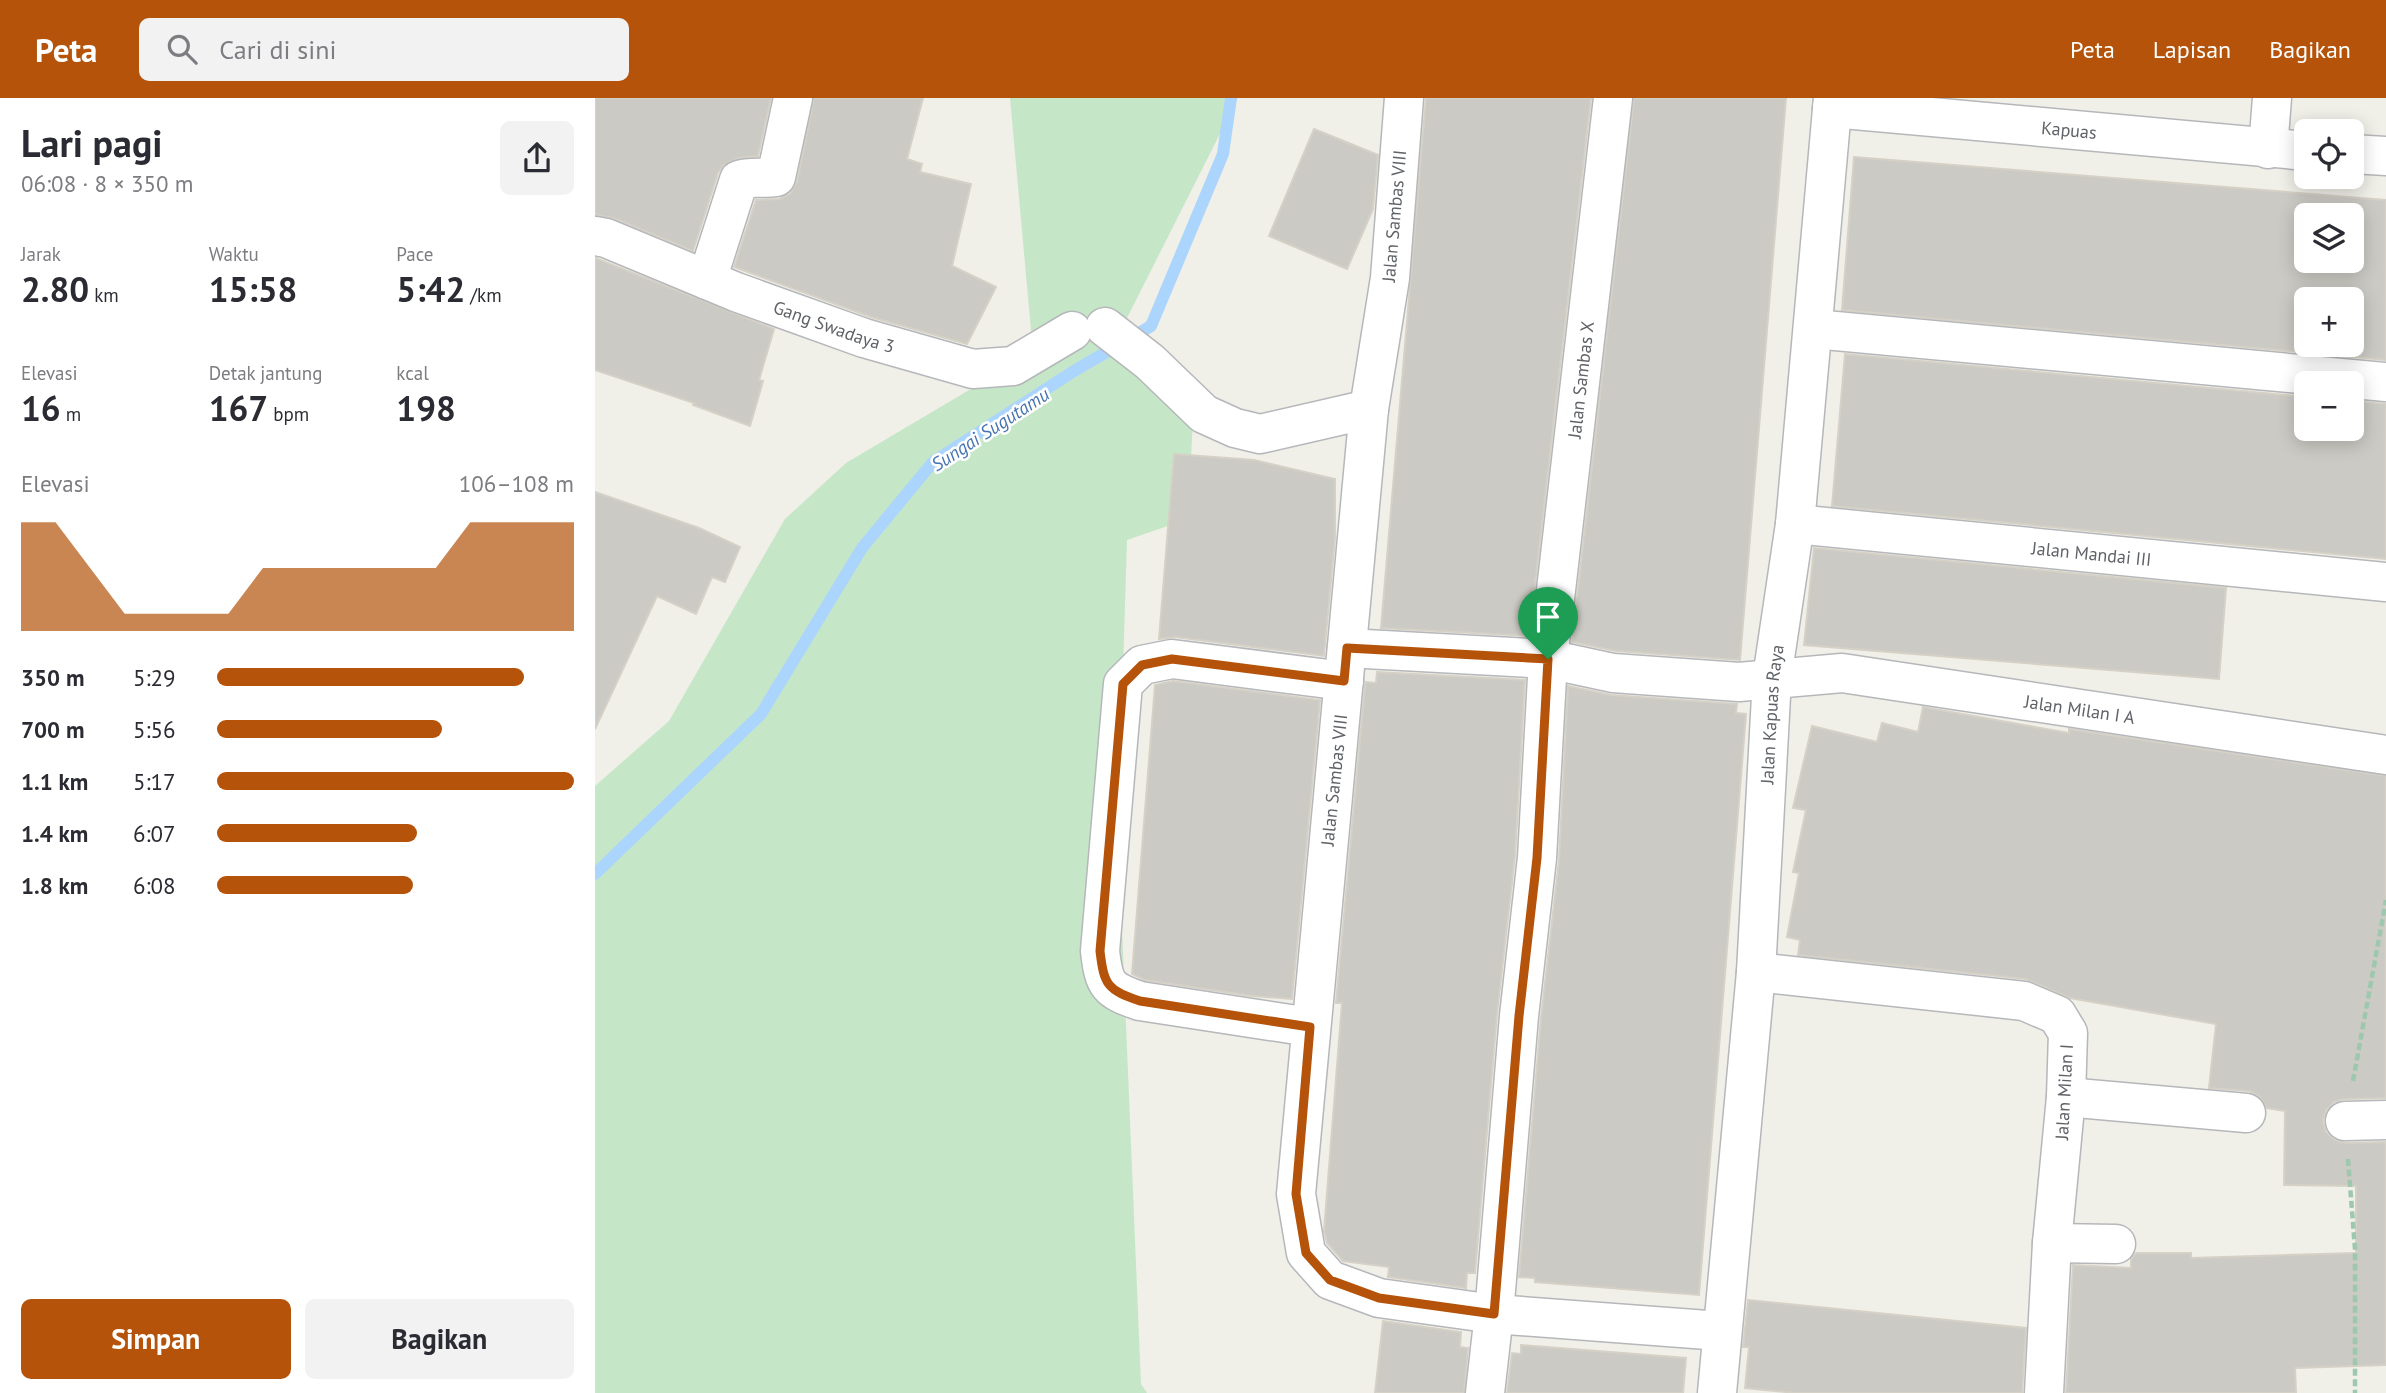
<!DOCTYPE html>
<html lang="id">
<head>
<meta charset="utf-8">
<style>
  body { margin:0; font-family:"PT Sans",sans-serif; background:#f2f2f3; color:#2b2b33; height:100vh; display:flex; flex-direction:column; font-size:26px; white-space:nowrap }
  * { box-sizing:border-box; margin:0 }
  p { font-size:23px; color:#7c7c81 }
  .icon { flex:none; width:38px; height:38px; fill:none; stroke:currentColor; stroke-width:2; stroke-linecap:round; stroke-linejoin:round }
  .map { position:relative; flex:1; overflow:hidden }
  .sheet { display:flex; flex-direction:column; background:#fff; width:595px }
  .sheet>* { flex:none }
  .fabs { position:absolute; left:1699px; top:21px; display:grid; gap:14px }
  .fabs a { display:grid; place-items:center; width:70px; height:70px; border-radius:10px; background:#fff; box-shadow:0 4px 18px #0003; font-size:35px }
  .pin { position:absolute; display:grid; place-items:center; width:60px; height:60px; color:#fff; margin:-72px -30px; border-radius:50% 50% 50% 0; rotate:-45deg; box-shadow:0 0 7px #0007 }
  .pin .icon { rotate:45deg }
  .round { display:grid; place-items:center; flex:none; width:74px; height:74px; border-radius:10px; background:#f2f2f3 }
  .overview { display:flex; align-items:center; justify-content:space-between; height:119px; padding:0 21px }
  h1 { font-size:38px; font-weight:600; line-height:52px }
  .metrics { display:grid; grid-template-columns:repeat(3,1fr); gap:10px; height:119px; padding:7px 21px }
  .metrics div { display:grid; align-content:center }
  .metrics b { font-size:35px; font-weight:600 }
  .metrics small { font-size:19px; font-weight:400 }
  .metrics p { font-size:19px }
  .chart { height:196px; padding:14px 21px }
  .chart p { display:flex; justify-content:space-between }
  .chart svg { width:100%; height:126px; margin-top:7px; fill:#b45309; opacity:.7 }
  .primary-button { display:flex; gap:14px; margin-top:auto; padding:14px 21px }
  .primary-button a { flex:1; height:80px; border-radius:10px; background:#b45309; color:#fff; font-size:28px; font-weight:600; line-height:80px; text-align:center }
  .primary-button a+a { background:#f2f2f3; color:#2b2b33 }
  ul { padding:0 21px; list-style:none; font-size:23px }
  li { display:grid; grid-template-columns:112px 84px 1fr; align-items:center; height:52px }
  li i { height:18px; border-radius:9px; background:#b45309 }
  header { display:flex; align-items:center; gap:42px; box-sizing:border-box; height:98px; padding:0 35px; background:#b45309; color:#fff }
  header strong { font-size:33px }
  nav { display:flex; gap:38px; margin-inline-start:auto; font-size:24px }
  .search { width:490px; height:63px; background:#f2f2f3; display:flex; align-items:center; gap:18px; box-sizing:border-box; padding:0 24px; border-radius:10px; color:#7c7c81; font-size:26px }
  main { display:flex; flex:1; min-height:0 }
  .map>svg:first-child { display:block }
</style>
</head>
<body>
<header>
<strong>Peta</strong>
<div class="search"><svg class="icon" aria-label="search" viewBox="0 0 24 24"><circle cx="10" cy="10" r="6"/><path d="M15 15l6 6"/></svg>Cari di sini</div>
<nav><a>Peta</a><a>Lapisan</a><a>Bagikan</a></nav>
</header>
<main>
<section class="sheet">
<div class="overview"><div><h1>Lari pagi</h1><p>06:08 · 8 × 350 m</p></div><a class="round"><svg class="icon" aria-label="share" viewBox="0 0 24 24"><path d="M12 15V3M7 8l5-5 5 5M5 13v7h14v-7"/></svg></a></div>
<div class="metrics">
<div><p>Jarak</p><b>2.80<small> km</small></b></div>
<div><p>Waktu</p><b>15:58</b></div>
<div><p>Pace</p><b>5:42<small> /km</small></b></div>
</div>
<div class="metrics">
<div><p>Elevasi</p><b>16<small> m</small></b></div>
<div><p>Detak jantung</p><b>167<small> bpm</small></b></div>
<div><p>kcal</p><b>198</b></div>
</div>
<div class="chart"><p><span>Elevasi</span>106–108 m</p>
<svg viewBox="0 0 160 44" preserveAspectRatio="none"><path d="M0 44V6L10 6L20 22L30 38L40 38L50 38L60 38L70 22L80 22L90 22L100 22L110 22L120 22L130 6L140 6L150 6L160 6V44z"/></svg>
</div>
<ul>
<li><b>350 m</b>5:29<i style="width:86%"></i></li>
<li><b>700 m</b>5:56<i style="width:63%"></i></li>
<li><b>1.1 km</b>5:17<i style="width:100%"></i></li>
<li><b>1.4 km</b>6:07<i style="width:56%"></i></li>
<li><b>1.8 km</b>6:08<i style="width:55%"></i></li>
</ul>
<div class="primary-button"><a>Simpan</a><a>Bagikan</a></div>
</section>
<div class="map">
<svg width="1791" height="1295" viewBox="0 0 1791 1295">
  <rect width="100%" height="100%" fill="#f0efe8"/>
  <polygon fill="#c5e7c7" points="415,0 643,0 532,220 598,321 593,421 532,442 523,735 546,1286 552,1295 0,1295 0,688 74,623 190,421 251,365 438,254"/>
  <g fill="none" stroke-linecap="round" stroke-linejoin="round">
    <polyline stroke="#abd5fd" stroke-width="12" points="0,776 166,616 267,450 338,364 479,273 556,228 628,56 636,0"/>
  </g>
  <g fill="#cccac4" stroke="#d5d1c6" stroke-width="2" fill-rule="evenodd">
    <polygon points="0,0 176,0 163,58 143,60 129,67 123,75 98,153 19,120 0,117"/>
    <polygon points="219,0 328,0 312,61 327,66 325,74 376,86 357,168 401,189 372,246 276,219 139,169 161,102 184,101 195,96 202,84"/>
    <polygon points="831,0 996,0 934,538 786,530"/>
    <polygon points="1039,0 1191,0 1145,562 1021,553 977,544"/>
    <polygon points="719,31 783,57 778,111 752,171 674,138"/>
    <path d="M1259,59l532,43v160l-544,-50zM1712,117h45v46h-45zM1712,201h45v46h-45z"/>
    <polygon points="0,160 179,231 164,282 168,283 155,328 98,307 99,305 0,272"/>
    <polygon points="1250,256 1712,299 1712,331 1757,331 1757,303 1791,306 1791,461 1237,408"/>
    <polygon points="579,356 659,362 740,381 740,440 729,558 580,539 564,541"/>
    <polygon points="0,394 104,430 145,449 130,484 117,479 101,516 62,498 0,631"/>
    <polygon points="1219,450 1631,490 1624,581 1209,547"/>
    <polygon points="782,574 930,582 920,758 902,916 880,1175 872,1175 871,1190 793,1179 794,1169 748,1163 732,1145 729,1133 747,905 741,905 770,587 771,584 781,585"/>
    <polygon points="578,583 725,602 697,901 657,898 550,882 537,876 560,587"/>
    <polygon points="973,588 1016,597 1142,606 1141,615 1151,616 1104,1197 940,1184 940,1180 924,1179 946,920 964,762"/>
    <polygon points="1328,609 1474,635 1474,631 1791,678 1791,1000 1749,1001 1739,1004 1731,1012 1728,1023 1731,1034 1740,1042 1751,1045 1791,1044 1791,1267 1700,1270 1701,1295 1471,1295 1478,1167 1536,1170 1536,1161 1541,1155 1596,1155 1596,1160 1761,1155 1761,1088 1689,1087 1690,1013 1672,1010 1664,998 1654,993 1614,990 1621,926 1475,900 1431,881 1203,857 1205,842 1192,839 1204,775 1198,774 1211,712 1198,710 1217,628 1282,644 1287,625 1323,634"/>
    <polygon points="1153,1202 1431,1230 1427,1295 1201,1295 1150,1290 1154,1249 1148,1249"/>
    <polygon points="788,1223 866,1234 865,1249 873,1250 869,1295 780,1295"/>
    <polygon points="926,1247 1091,1260 1088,1295 912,1295 917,1255 926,1256"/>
  </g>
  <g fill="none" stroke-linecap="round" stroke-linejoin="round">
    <g stroke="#b5b7bb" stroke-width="41">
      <g id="street">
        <polyline points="809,0 795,180 774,311 701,1096 711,1155 735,1182 784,1200 899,1216 1126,1233"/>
        <path id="s1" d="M1237,10l475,43"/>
        <polyline points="1673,51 1677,0"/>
        <polyline points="1757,56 1791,58"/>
        <path id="s2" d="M0,138l11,2 130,54 128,46 109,31 40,-3 59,-35"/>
        <path d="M112,182l32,-100c12,-4 24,-1 37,-3l17,-79"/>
        <polyline points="510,229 555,264 609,316 640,330 665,336 774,311"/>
        <polyline points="1219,231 1791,284"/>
        <path id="s3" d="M1200,426l591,58"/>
        <path id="s4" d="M752,550l201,11 65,14 126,9 103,-9 544,82"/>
        <polyline points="1161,874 1429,903 1462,917 1473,935 1471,999 1457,1145 1449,1295"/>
        <path d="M715,929l-170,-26c-32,-11 -36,-15 -40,-50l23,-267 19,-19 30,-6 172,22"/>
        <polyline points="1471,999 1651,1015"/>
        <polyline points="1750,1023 1791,1022"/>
        <polyline points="1457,1145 1521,1146"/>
        <path id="s5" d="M890,1295l9,-79 25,-298 18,-158 11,-199 65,-561"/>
        <path id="s6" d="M1122,1295l39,-421 16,-294 23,-154 38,-426"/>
      </g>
    </g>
    <g stroke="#9ec8ad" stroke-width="4.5" stroke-dasharray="7 3.5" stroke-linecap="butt">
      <polyline points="1758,983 1791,802"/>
      <polyline points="1753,1061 1760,1151 1760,1295"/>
    </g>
    <use href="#street" stroke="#fff" stroke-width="38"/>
  </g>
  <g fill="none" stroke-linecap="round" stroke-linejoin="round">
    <g stroke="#fff" stroke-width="14">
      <path id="route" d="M752,550l201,11 -11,199 -18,158 -25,298 -115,-16 -49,-18 -24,-27 -10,-59 14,-167 -170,-26c-32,-11 -36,-15 -40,-50l23,-267 19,-19 30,-6 172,22z"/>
    </g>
    <use href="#route" stroke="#b45309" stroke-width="9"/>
  </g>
  <g text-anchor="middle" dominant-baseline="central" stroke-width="5" stroke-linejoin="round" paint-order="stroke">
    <g font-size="18" fill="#5f6267" stroke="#fff">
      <text stroke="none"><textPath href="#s1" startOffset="238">Kapuas</textPath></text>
      <text transform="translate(799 118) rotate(-85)">Jalan Sambas VIII</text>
      <text stroke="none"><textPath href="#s2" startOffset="256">Gang Swadaya 3</textPath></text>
      <text stroke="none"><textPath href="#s5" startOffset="1018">Jalan Sambas X</textPath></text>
      <text stroke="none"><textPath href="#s3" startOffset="298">Jalan Mandai III</textPath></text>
      <text stroke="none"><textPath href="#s4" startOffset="738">Jalan Milan I A</textPath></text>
      <text stroke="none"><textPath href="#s6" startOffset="681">Jalan Kapuas Raya</textPath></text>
      <text transform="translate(739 682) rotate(-84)">Jalan Sambas VIII</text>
      <text transform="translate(1469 994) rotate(-87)">Jalan Milan I</text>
    </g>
    <g font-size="19" font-style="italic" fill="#4674b0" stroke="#fff">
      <text transform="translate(395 331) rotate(-33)">Sungai Sugutamu</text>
    </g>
  </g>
</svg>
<div class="fabs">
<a><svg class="icon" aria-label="locate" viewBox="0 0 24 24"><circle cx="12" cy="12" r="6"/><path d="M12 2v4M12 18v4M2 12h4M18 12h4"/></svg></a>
<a><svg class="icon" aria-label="layers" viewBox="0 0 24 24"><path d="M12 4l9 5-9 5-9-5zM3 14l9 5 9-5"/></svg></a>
<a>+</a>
<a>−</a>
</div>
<div class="pin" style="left:953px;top:561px;background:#1e9e55"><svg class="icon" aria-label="arrive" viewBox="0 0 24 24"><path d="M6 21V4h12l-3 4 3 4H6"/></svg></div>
</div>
</main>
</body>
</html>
